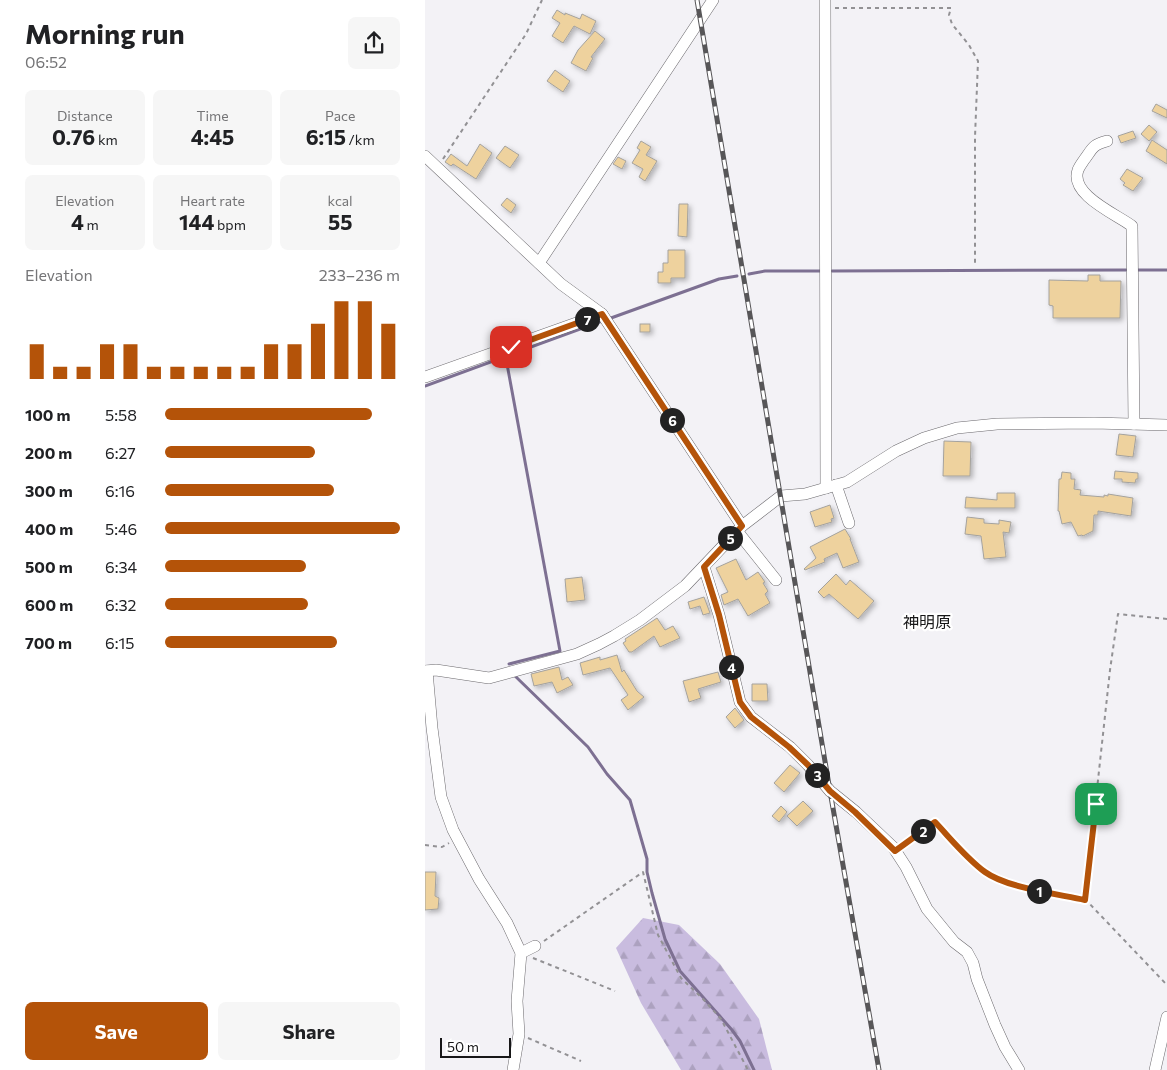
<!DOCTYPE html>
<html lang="en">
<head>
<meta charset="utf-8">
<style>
  body { margin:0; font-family:Commissioner,"Noto Sans JP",sans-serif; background:#f6f6f6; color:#202124; height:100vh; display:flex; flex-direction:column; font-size:19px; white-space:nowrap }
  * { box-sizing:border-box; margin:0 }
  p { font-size:16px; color:#757577 }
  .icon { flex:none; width:28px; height:28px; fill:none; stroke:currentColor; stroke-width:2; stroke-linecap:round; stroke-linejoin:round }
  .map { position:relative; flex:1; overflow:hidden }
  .sheet { display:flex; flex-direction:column; background:#fff; width:425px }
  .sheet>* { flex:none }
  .scale { position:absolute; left:15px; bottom:12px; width:71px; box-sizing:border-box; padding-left:5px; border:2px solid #171718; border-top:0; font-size:14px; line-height:18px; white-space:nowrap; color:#171718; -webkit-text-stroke:4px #fff; paint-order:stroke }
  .pin { position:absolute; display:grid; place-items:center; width:42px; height:42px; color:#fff; margin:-21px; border-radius:10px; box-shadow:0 2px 8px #0006 }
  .km { position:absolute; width:25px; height:25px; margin:-12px; border-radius:50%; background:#222; color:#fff; font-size:14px; line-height:25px; text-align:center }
  .round { display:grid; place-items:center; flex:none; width:52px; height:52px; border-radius:8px; background:#f6f6f6 }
  .overview { display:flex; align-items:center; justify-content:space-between; height:85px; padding:0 25px }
  h1 { font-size:28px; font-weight:700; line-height:38px }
  .stats { display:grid; grid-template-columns:repeat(3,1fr); gap:8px; height:85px; padding:5px 25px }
  .stats div { display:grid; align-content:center; border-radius:8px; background:#f6f6f6; text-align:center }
  .stats b { font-size:21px; font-weight:700 }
  .stats small { font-size:14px; font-weight:400 }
  .stats p { font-size:14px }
  .chart { height:140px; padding:10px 25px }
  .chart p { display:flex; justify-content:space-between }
  .chart svg { width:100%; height:90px; margin-top:5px; stroke:#b45309; stroke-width:6 }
  .action { display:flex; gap:10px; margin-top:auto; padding:10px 25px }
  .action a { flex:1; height:58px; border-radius:8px; background:#b45309; color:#fff; font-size:20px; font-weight:700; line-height:58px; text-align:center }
  .action a+a { background:#f6f6f6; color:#202124 }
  ul { padding:0 25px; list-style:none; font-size:16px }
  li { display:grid; grid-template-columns:80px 60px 1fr; align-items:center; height:38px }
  li i { height:12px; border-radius:6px; background:#b45309 }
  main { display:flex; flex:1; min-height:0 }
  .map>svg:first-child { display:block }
</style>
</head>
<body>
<main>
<section class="sheet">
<div class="overview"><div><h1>Morning run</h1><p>06:52</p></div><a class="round"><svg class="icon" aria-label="share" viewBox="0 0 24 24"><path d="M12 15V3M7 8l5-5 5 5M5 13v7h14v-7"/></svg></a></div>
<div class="stats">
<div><p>Distance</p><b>0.76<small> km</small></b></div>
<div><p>Time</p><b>4:45</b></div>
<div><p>Pace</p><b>6:15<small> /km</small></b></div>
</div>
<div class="stats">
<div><p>Elevation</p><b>4<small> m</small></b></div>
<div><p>Heart rate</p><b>144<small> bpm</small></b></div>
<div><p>kcal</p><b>55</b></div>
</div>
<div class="chart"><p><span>Elevation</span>233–236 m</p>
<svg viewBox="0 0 160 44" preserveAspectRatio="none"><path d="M5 44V27M15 44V38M25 44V38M35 44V27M45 44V27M55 44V38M65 44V38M75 44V38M85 44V38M95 44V38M105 44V27M115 44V27M125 44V17M135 44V6M145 44V6M155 44V17"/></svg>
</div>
<ul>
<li><b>100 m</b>5:58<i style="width:88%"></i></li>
<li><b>200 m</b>6:27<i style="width:64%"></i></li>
<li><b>300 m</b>6:16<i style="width:72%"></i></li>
<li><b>400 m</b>5:46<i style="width:100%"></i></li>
<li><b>500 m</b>6:34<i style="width:60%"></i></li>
<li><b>600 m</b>6:32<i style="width:61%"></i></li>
<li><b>700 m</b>6:15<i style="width:73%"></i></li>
</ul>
<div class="action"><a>Save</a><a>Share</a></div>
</section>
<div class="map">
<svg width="742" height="1070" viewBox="0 0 742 1070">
  <defs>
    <pattern id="forest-firs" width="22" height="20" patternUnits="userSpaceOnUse" patternTransform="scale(1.25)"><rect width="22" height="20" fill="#c9bcdf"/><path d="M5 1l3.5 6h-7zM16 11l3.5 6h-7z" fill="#aca1bf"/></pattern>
    <filter id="shadow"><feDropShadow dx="2.5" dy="2.5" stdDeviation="2.5" flood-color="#0004"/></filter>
  </defs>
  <rect width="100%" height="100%" fill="#f3f2f6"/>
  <polygon fill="url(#forest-firs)" points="218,918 254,925 295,964 334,1019 347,1070 256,1070 216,1003 191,948"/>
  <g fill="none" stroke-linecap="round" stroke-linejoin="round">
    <g stroke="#7d7092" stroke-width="3">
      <polyline points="712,270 742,270"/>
      <polyline points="407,271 701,270"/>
      <polyline points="324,274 340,271 397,271"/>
      <polyline points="186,318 294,279 312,276"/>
      <polyline points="82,364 135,651 84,664"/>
      <polyline points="0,386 177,321"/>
      <polyline points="89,675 163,747 182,774 205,800 222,859 222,872 227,893 240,939 255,971 307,1030 315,1041 329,1070"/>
    </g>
  </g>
  <g fill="#eed29e" stroke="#a4a29e" filter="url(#shadow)">
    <polygon points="132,10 140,15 140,13 155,19 157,14 171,21 165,34 149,26 138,43 127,36 135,23 127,18"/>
    <polygon points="170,31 180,39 166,57 168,58 161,71 146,63 153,50"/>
    <polygon points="130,70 145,81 138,92 122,81"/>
    <polygon points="731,104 742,110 742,118 727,111"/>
    <polygon points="724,125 732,132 724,141 716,134"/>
    <polygon points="708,131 711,138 696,143 693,136"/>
    <polygon points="727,140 742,150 742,164 721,151"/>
    <polygon points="216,141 226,147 221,155 232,161 220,181 214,177 218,169 207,163 215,150 212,148"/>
    <polygon points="55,144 67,153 51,179 28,164 26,166 20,162 26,154 42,166"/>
    <polygon points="80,146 94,155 85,168 71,158"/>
    <polygon points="193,157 201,161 197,169 188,164"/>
    <polygon points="702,169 718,178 708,191 698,185 700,183 695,179"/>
    <polygon points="82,198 91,205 86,213 76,205"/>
    <polygon points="254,204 263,204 262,237 253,236"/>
    <polygon points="243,250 260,250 260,278 246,278 246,283 233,283 233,272 238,272 238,263 243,263"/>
    <polygon points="663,275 675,275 675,281 696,281 695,318 628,318 628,306 624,305 624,280 663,281"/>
    <rect x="215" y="324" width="10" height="8"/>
    <polygon points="694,434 711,436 708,457 691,455"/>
    <polygon points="519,441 546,442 545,476 518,476"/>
    <polygon points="690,471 713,473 713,479 711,479 710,483 697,482 697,479 689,479"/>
    <polygon points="637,472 646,473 646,479 650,479 649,489 656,490 655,495 679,497 679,495 683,496 683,494 708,498 706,516 673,511 673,515 669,515 668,531 658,536 657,535 653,536 646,522 637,524 634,511 633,511 634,479 636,479"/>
    <polygon points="572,493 590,493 590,508 540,508 541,497 572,500"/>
    <polygon points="405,505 409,518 406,519 407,522 390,527 385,512"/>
    <polygon points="542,517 559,519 559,523 574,524 574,520 586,522 584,533 578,532 581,557 559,559 556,536 540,534"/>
    <polygon points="420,529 426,539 425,539 434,562 418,568 412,553 399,559 400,562 380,570 379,569 391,558 385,547"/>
    <polygon points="311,559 321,580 333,572 340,582 338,583 343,591 340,594 345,603 323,616 313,599 299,605 296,595 303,592 291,568"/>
    <polygon points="411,574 421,585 425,580 449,601 433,619 404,594 399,598 393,592"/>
    <polygon points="157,577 160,600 142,602 140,579"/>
    <polygon points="279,597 285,613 278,615 275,606 265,609 263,602"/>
    <polygon points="232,618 240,630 248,626 255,638 235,647 229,636 207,652 204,652 198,643 201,641 200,639"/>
    <polygon points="192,655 197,672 199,670 212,691 219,697 203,710 196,700 203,695 185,668 158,675 155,663 175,657 175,660"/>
    <polygon points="134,667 137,680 143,677 148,685 132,693 127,682 109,686 106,674"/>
    <polygon points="293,672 296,682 273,689 276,698 264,702 258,681"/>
    <polygon points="327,684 342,684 343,701 327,701"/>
    <polygon points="310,708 319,720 310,728 301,717"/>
    <polygon points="365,765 375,773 359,792 349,783"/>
    <polygon points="378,801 388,811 372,826 362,816"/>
    <polygon points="356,806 362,812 354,822 347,816"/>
    <polygon points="0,872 11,872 10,896 14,898 13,909 0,910"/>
  </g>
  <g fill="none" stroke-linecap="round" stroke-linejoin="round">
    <g stroke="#6b696d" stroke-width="12">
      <g id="minor">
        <polyline points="400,0 401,488"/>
        <path d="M682,141c-15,4 -14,7 -23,19 -2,3 -5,7 -6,10 -9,25 40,45 54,56l2,198"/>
        <polyline points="0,156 136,284 177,314 317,526"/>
        <polyline points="114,263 288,0"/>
        <polyline points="0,377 177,314"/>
        <polyline points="411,485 424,523"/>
        <polyline points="312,531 351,580"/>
        <polyline points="279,567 294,615 315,702 326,717 365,747 383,765 405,791 431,812 468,847 481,867 502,909 529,942 542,952 548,963 552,979 570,1025 580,1047 594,1070"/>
        <polyline points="0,671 11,670 64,678 152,654 174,644 189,636 215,620 260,586 317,526 356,496 380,494 422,482 471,451 499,438 532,428 572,424 669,423 742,425"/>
        <polyline points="2,671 7,728 16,797 28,830 54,879 82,923 96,953 92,1001 94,1034 88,1070"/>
        <polyline points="96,953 110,946"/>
        <polyline points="730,1070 742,1017"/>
      </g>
    </g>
    <g stroke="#929194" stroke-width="2" stroke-dasharray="4 4" stroke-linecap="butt">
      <polyline points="410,8 526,8 524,15 527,24 544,45 553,61 550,137 550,265"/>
      <polyline points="18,159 101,34 117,0"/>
      <polyline points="742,619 693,614 685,670 660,899 742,985"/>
      <path d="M479,844l31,-22c16,17 31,36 50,50 22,16 73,22 100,27"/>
      <polyline points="0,845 17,847 24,843"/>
      <polyline points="119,941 218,872 233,935 256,978 278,999 296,1019 323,1070"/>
      <polyline points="108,958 190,991"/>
      <polyline points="103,1038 156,1061"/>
    </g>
    <use href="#minor" stroke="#fff" stroke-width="11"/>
    <g stroke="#575658" stroke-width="5">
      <polyline id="rail" points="272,0 405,791 454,1070"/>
    </g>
    <use href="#rail" stroke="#fff" stroke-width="3" stroke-dasharray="9" stroke-linecap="butt"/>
  </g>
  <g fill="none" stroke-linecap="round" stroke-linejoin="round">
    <g stroke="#fff" stroke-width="10">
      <path id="route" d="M86,347l91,-33 140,212 -38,41 15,48 21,87 11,15 38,30 19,18 22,26 25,21 40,39 40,-29c16,17 31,36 50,50 22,16 73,22 100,28l11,-96"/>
    </g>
    <use href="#route" stroke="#b45309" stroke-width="6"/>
  </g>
  <g text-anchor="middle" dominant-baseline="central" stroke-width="4.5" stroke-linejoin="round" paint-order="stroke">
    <g font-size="16" fill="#171718" stroke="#fff">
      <text x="502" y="621">神明原</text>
    </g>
  </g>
</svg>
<div class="scale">50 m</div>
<div class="pin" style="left:671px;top:804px;background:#1e9e55"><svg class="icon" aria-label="arrive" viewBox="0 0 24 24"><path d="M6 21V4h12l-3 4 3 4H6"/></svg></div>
<div class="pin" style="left:86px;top:347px;background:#d93025"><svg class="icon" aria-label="check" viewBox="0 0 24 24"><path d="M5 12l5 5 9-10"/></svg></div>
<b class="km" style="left:614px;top:891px">1</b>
<b class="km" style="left:498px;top:831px">2</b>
<b class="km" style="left:392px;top:775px">3</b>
<b class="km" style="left:306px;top:667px">4</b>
<b class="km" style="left:305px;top:538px">5</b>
<b class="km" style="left:247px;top:420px">6</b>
<b class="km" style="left:162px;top:319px">7</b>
</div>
</main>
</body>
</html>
